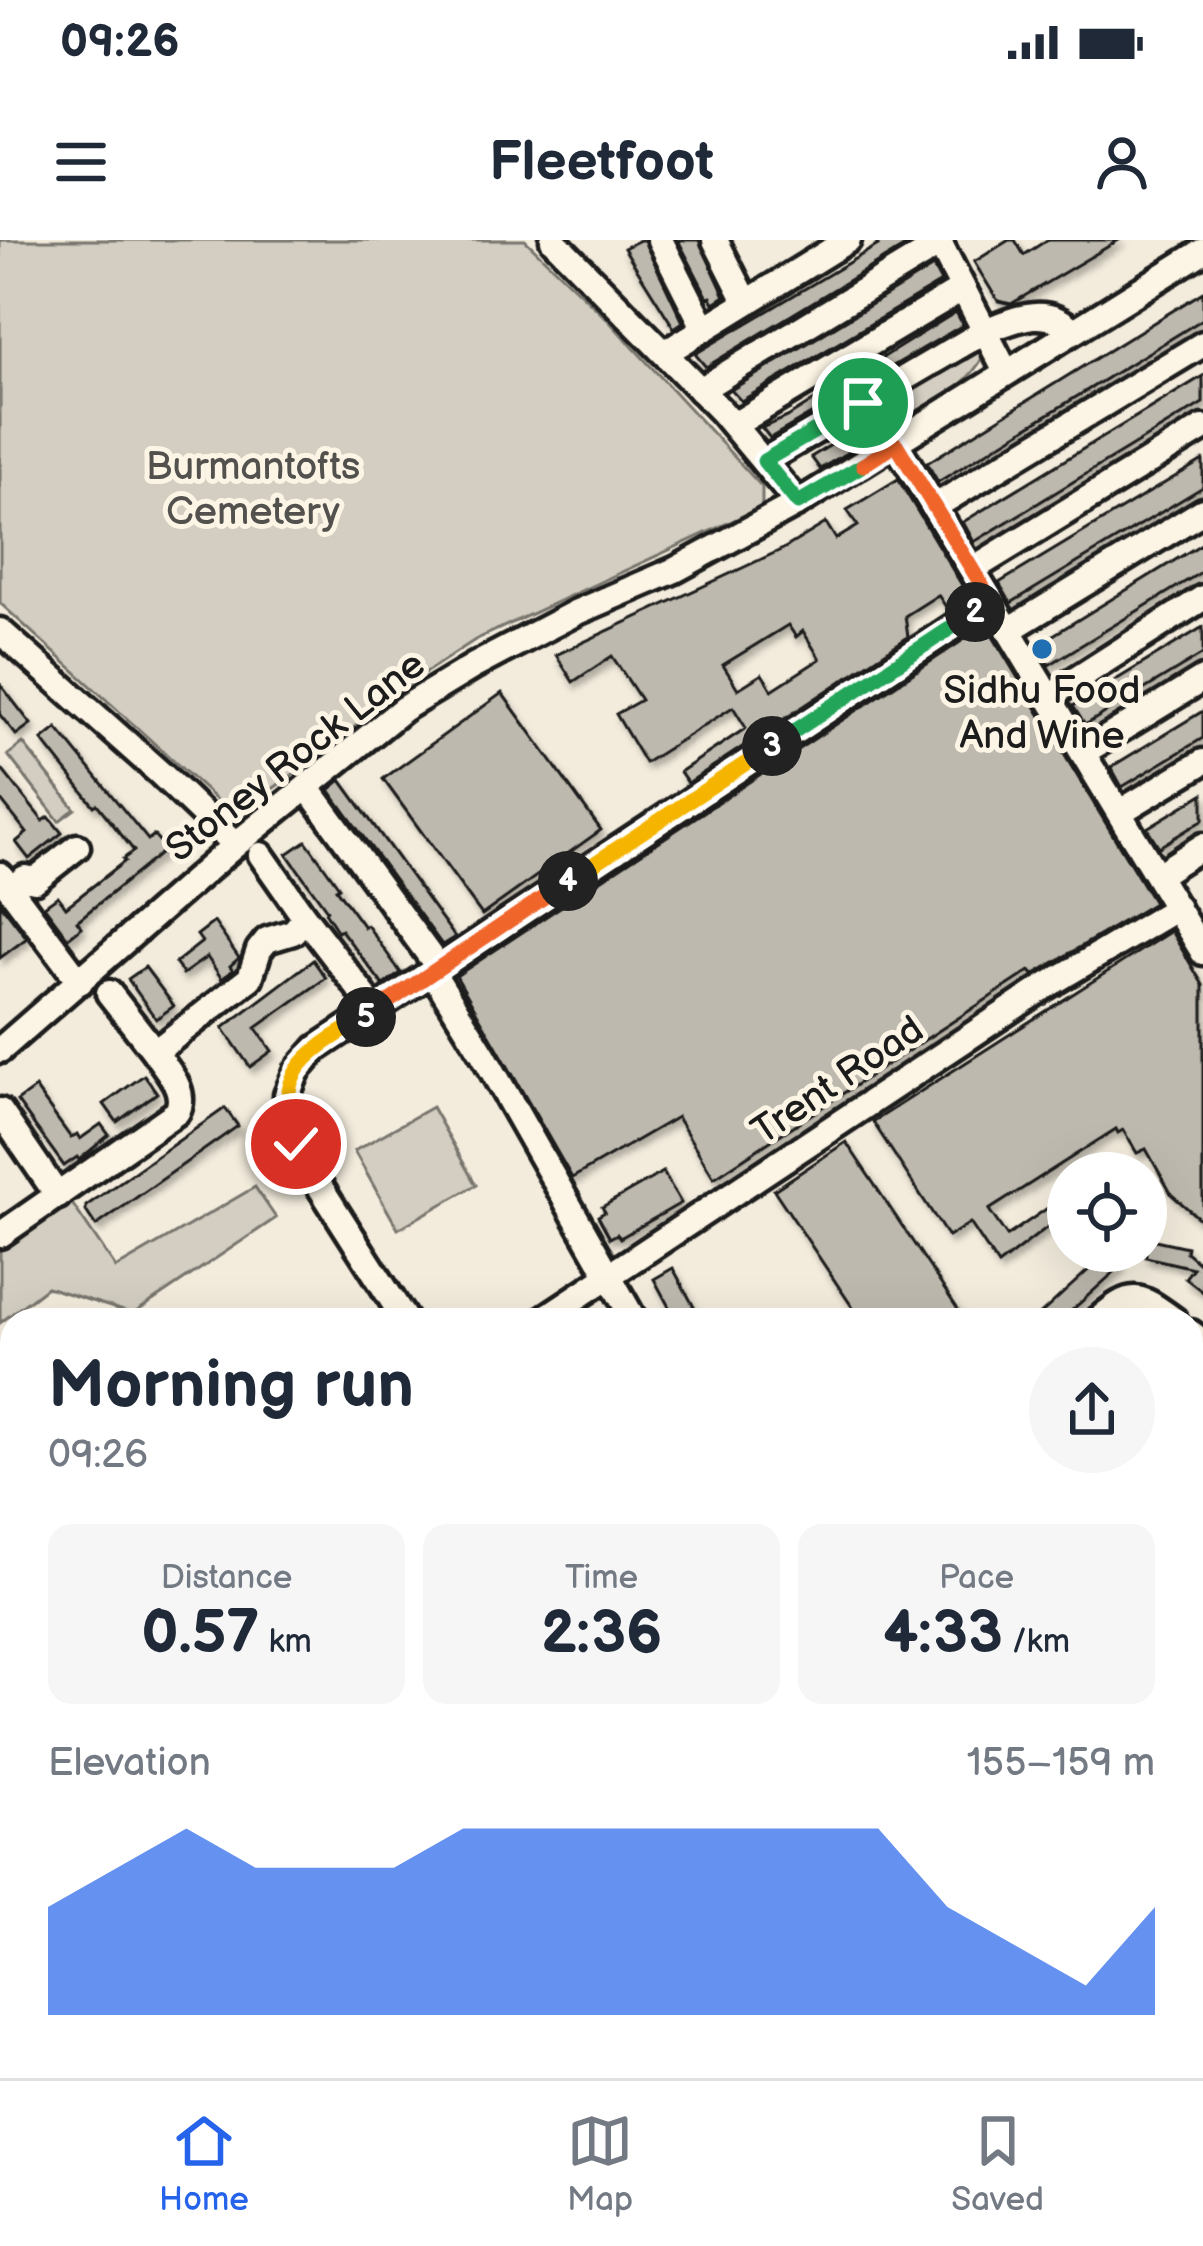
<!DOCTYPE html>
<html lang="en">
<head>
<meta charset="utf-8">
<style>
  body { margin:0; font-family:"Balsamiq Sans",sans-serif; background:#f6f6f7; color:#1f2937; height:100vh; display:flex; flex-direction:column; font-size:45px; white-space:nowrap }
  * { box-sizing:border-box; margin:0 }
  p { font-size:39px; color:#747a83 }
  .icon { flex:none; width:66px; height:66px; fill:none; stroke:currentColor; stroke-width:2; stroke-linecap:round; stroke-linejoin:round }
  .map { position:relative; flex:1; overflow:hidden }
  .side { position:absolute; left:0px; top:1068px; width:1203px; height:771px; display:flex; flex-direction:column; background:#fff; border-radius:36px 36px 0 0; box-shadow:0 12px 48px #0002 }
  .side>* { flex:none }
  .controls { position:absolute; left:1047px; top:912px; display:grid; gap:24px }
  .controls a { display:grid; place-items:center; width:120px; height:120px; border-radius:50%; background:#fff; box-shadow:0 12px 48px #0002; font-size:60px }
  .pin { position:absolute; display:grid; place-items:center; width:102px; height:102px; color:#fff; margin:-51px; border:6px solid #fff; border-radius:50%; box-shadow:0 3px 12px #0007 }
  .km { position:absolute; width:60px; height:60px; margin:-30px; border-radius:50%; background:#222; color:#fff; font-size:33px; line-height:60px; text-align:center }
  .round { display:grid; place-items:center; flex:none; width:126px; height:126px; border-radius:63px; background:#f6f6f7 }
  .overview { display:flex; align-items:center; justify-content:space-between; height:204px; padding:0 48px }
  h1 { font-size:66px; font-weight:600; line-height:90px }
  .metrics { display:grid; grid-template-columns:repeat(3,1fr); gap:18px; height:204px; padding:12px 48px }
  .metrics div { display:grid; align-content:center; border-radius:24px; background:#f6f6f7; text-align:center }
  .metrics b { font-size:60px; font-weight:600 }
  .metrics small { font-size:33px; font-weight:400 }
  .metrics p { font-size:33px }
  .chart { height:336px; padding:24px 48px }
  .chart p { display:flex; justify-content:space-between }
  .chart svg { width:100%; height:216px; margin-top:12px; fill:#2563eb; opacity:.7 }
  .status { display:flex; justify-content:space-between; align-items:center; height:84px; padding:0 60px; background:#fff; direction:ltr }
  .status svg { height:33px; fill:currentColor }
  header { display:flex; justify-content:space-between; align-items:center; height:156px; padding:0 48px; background:#fff; font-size:54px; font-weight:600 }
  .dock { display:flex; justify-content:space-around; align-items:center; height:168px; border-top:3px solid #e0e1e3; background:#fff; font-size:33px; color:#747a83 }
  .dock a { display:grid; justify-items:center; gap:6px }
  .dock .on { color:#2563eb }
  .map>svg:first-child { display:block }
</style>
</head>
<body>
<div class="status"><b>09:26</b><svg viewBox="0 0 49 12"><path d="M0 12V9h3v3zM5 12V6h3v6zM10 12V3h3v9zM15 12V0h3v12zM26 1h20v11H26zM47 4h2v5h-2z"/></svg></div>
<header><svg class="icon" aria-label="menu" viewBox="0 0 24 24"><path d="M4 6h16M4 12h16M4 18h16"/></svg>Fleetfoot<svg class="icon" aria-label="person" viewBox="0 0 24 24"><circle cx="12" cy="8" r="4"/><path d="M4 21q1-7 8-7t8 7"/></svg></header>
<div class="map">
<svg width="1203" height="1838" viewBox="0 0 1203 1838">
  <defs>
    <filter id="shadow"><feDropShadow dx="3.5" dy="6" stdDeviation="3" flood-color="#0004"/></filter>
  </defs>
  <rect width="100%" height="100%" fill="#f3ecdd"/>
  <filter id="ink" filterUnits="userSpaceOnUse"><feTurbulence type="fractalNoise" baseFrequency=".00833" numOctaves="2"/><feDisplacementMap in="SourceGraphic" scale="24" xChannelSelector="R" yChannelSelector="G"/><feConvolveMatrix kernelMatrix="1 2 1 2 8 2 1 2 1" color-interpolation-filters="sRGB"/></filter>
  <g filter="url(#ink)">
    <g fill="#d3cec1" stroke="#78756e" stroke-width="3">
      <polygon points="0,0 525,0 609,81 762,247 762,267 475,400 414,440 312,521 234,576 0,363"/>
      <path d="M979,107c2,9 5,10 -1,18 -18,27 -61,49 -88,67l-15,-23z"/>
      <polygon points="23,503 75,569 59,581 8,515"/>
      <polygon points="432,867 476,945 398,989 354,911"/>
      <polygon points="255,947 276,978 133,1074 47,1047 0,1083 0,1007 69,959 116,1028"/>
      <polygon points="1191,1111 1203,1120 1203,1258 1191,1252"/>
      <polygon points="0,1165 12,1181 12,1315 0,1304"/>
      <polygon points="12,1731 12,1827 197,1827 190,1838 0,1838 0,1752"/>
      <polygon points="302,1827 458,1827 453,1838 291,1838"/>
    </g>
    <g fill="#beb9ae" stroke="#1c1c1c" stroke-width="3" fill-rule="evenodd" filter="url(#shadow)">
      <polygon points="640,0 644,0 683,82 674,88 624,8"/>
      <polygon points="678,0 699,0 725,56 714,63 711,57 708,58"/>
      <polygon points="874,0 915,0 706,127 695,114 878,5"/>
      <polygon points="1009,0 1015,0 1024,15 1047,0 1119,0 1011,64 998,61 974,22"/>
      <polygon points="933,27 941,42 741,161 731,150"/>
      <polygon points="1203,52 1203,79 938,242 927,223"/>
      <polygon points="956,72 963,85 770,198 762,188 789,176"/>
      <polygon points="1203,136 1203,163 974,302 963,282"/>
      <polygon points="859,188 868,200 820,229 811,217"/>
      <polygon points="1203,220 1203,247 1011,363 999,343"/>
      <path d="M898,239l71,118 -21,13 -10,-15 -33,21 3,21 -220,146 -8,-11 66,-44 -13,-21 -88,56 -29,-49 25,-14 -29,-44 -39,26 -17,-27 227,-106 43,-26 10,16 22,-13 -11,-16zM788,385l8,12 7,-6 17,28 -48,31 -10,-16 -24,15 -15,-24z"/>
      <polygon points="1203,303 1203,331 1049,425 1037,405"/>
      <polygon points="986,385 1154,663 1033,735 1030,731 714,938 677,877 572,938 456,736"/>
      <polygon points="1203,387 1203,414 1085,485 1073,466"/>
      <polygon points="0,444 31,484 16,495 0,475"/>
      <polygon points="502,453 601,590 482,675 383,539"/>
      <polygon points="1203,471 1203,498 1122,547 1111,527"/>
      <polygon points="57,488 148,600 154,595 166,609 77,681 82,687 68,698 44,666 58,656 66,667 125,621 123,619 134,611 97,564 94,566 42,500"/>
      <polygon points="0,527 43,581 49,577 62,593 29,619 16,602 27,593 0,559"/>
      <polygon points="341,540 354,558 455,697 442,705 329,550"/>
      <polygon points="1203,554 1203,580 1159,607 1147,588"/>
      <polygon points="306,601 339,647 336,649 364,687 367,685 401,733 383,745 341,690 338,692 325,672 327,670 287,614"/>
      <polygon points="0,663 27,698 0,718"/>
      <polygon points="214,682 239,718 230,726 233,730 222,739 207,717 183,734 175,723 202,702 197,695"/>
      <polygon points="1171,691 1203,745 1203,982 1172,955 1146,909 1137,913 1123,890 1118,893 1116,889 989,970 1007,996 1049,967 1058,979 998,1025 970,983 948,997 873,882"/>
      <polygon points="313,720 326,738 256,788 272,811 250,827 223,788"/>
      <polygon points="145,727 174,766 156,779 128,739"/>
      <polygon points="144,835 157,853 117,882 104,864"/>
      <polygon points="35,848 71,898 77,894 80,899 101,884 109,895 79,920 77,917 64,926 17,861"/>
      <polygon points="225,868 238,886 96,986 86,971 86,966"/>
      <polygon points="846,902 959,1071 945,1080 861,1080 774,950"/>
      <polygon points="663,932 681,963 620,998 617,994 610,998 598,976 605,972 602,967"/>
      <polygon points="1146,998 1187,1007 1186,1012 1198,1022 1203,1015 1203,1052 1185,1038 1193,1028 1146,1017"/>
      <polygon points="1108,1012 1121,1026 1061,1080 1034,1080"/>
      <polygon points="673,1028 701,1080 676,1080 654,1039"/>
    </g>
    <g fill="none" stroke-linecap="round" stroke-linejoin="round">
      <g stroke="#1c1c1c" stroke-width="33">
        <g id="minor">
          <polyline points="553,0 721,171 798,263"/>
          <polyline points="660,0 704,87"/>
          <polyline points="715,0 746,61"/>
          <polyline points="938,0 1006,132"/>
          <polyline points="665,113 848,0"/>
          <polyline points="700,150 940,4"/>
          <polyline points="734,185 962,49"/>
          <polyline points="896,204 1203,712"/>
          <path d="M764,221l221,-130c30,-12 62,-27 88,0"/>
          <polyline points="934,267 1203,104"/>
          <polyline points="973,329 1203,188"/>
          <polyline points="1009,390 1203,271"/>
          <polyline points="0,391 161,534 235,605"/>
          <polyline points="1050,456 1203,358"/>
          <polyline points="1084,512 1203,439"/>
          <polyline points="307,547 430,716"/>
          <polyline points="1120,572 1203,522"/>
          <polyline points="261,615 305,678"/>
          <polyline points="0,635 80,742"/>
          <polyline points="1158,635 1203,606"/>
          <polyline points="11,649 25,638 35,640 77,607"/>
          <polyline points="433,733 483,814 634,1080"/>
          <polyline points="109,753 155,812"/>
          <polyline points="0,810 235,605 403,469 474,426 577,372 675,330 798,263 1203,11"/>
          <polyline points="0,871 58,956"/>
          <path d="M0,995l177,-123c11,-22 -10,-41 -22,-60l95,-74 9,-28 8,-10 26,-8 12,-14 59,77"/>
          <polyline points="405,1080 308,928 288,882 287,855 297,831 317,808 992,361"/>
          <polyline points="542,1080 1043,748 1177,668"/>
          <path d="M1098,1080c35,-30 40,-26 76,0"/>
          <polyline points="1191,1093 1203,1102"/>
          <polyline points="1191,1265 1203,1270"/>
          <polyline points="0,1401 8,1409 0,1419"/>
          <polyline points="1191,1592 1203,1602"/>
          <polyline points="0,1669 12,1649"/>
        </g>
      </g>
      <use href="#minor" stroke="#fcf5e5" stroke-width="24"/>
    </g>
  </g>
  <g fill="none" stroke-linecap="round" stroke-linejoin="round" filter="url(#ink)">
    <g stroke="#fff" stroke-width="24">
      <polyline id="split-1" points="863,225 798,263 764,221 863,163"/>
    </g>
    <g stroke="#fff" stroke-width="24">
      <polyline id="split-2" points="863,225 896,204 992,362 975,372"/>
    </g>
    <g stroke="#fff" stroke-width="24">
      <polyline id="split-3" points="772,506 975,372"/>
    </g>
    <g stroke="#fff" stroke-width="24">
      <polyline id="split-4" points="568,641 772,506"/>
    </g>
    <g stroke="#fff" stroke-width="24">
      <polyline id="split-5" points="366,777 568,641"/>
    </g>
    <g stroke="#fff" stroke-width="24">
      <path id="split-6" d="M296,904c-26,-75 14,-92 70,-127"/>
    </g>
    <use href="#split-1" stroke="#22a559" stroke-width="15"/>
    <use href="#split-2" stroke="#f0652b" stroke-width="15"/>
    <use href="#split-3" stroke="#22a559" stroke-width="15"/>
    <use href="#split-4" stroke="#f5b400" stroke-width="15"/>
    <use href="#split-5" stroke="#f0652b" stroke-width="15"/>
    <use href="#split-6" stroke="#f5b400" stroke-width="15"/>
  </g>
  <circle fill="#1f6fb2" stroke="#fcf5e5" stroke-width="4.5" cx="1042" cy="409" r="12"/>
  <g text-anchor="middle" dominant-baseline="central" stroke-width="10" stroke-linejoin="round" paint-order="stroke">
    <g font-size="39" fill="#53514e" stroke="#fcf5e5">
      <text x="253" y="227">Burmantofts<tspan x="253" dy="45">Cemetery</tspan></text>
    </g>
    <g font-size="39" fill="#1c1c1c" stroke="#fcf5e5">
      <text x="1042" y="451">Sidhu Food<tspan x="1042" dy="45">And Wine</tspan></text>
    </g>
    <g font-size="39" fill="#1c1c1c" stroke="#fcf5e5">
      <text transform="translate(296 517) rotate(-38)">Stoney Rock Lane</text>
      <text transform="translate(838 841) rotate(-34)">Trent Road</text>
    </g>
  </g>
</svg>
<div class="controls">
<a><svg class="icon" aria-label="locate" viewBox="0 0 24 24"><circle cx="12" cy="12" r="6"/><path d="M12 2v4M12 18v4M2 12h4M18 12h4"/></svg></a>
</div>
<div class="pin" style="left:863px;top:163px;background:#1e9e55"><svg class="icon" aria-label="arrive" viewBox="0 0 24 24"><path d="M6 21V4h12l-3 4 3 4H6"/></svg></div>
<div class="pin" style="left:296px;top:904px;background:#d93025"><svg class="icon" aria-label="check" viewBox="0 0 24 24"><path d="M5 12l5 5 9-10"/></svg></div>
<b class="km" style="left:975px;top:372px">2</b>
<b class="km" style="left:772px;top:506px">3</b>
<b class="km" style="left:568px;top:641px">4</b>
<b class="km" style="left:366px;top:777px">5</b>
<section class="side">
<div class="overview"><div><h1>Morning run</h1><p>09:26</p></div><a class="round"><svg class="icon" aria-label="share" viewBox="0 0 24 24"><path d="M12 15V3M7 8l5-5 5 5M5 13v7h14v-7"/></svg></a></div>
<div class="metrics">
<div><p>Distance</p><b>0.57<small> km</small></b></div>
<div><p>Time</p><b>2:36</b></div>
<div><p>Pace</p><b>4:33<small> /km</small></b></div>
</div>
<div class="chart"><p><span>Elevation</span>155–159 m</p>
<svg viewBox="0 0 160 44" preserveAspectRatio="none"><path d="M0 44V22L10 14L20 6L30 14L40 14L50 14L60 6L70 6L80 6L90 6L100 6L110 6L120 6L130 22L140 30L150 38L160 22V44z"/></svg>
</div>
</section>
</div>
<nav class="dock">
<a class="on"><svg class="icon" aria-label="home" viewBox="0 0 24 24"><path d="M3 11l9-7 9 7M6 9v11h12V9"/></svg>Home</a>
<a><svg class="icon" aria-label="map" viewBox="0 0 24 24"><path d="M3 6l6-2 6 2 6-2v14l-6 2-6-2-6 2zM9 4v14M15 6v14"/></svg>Map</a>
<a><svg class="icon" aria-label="saved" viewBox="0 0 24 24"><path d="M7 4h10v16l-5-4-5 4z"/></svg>Saved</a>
</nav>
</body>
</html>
